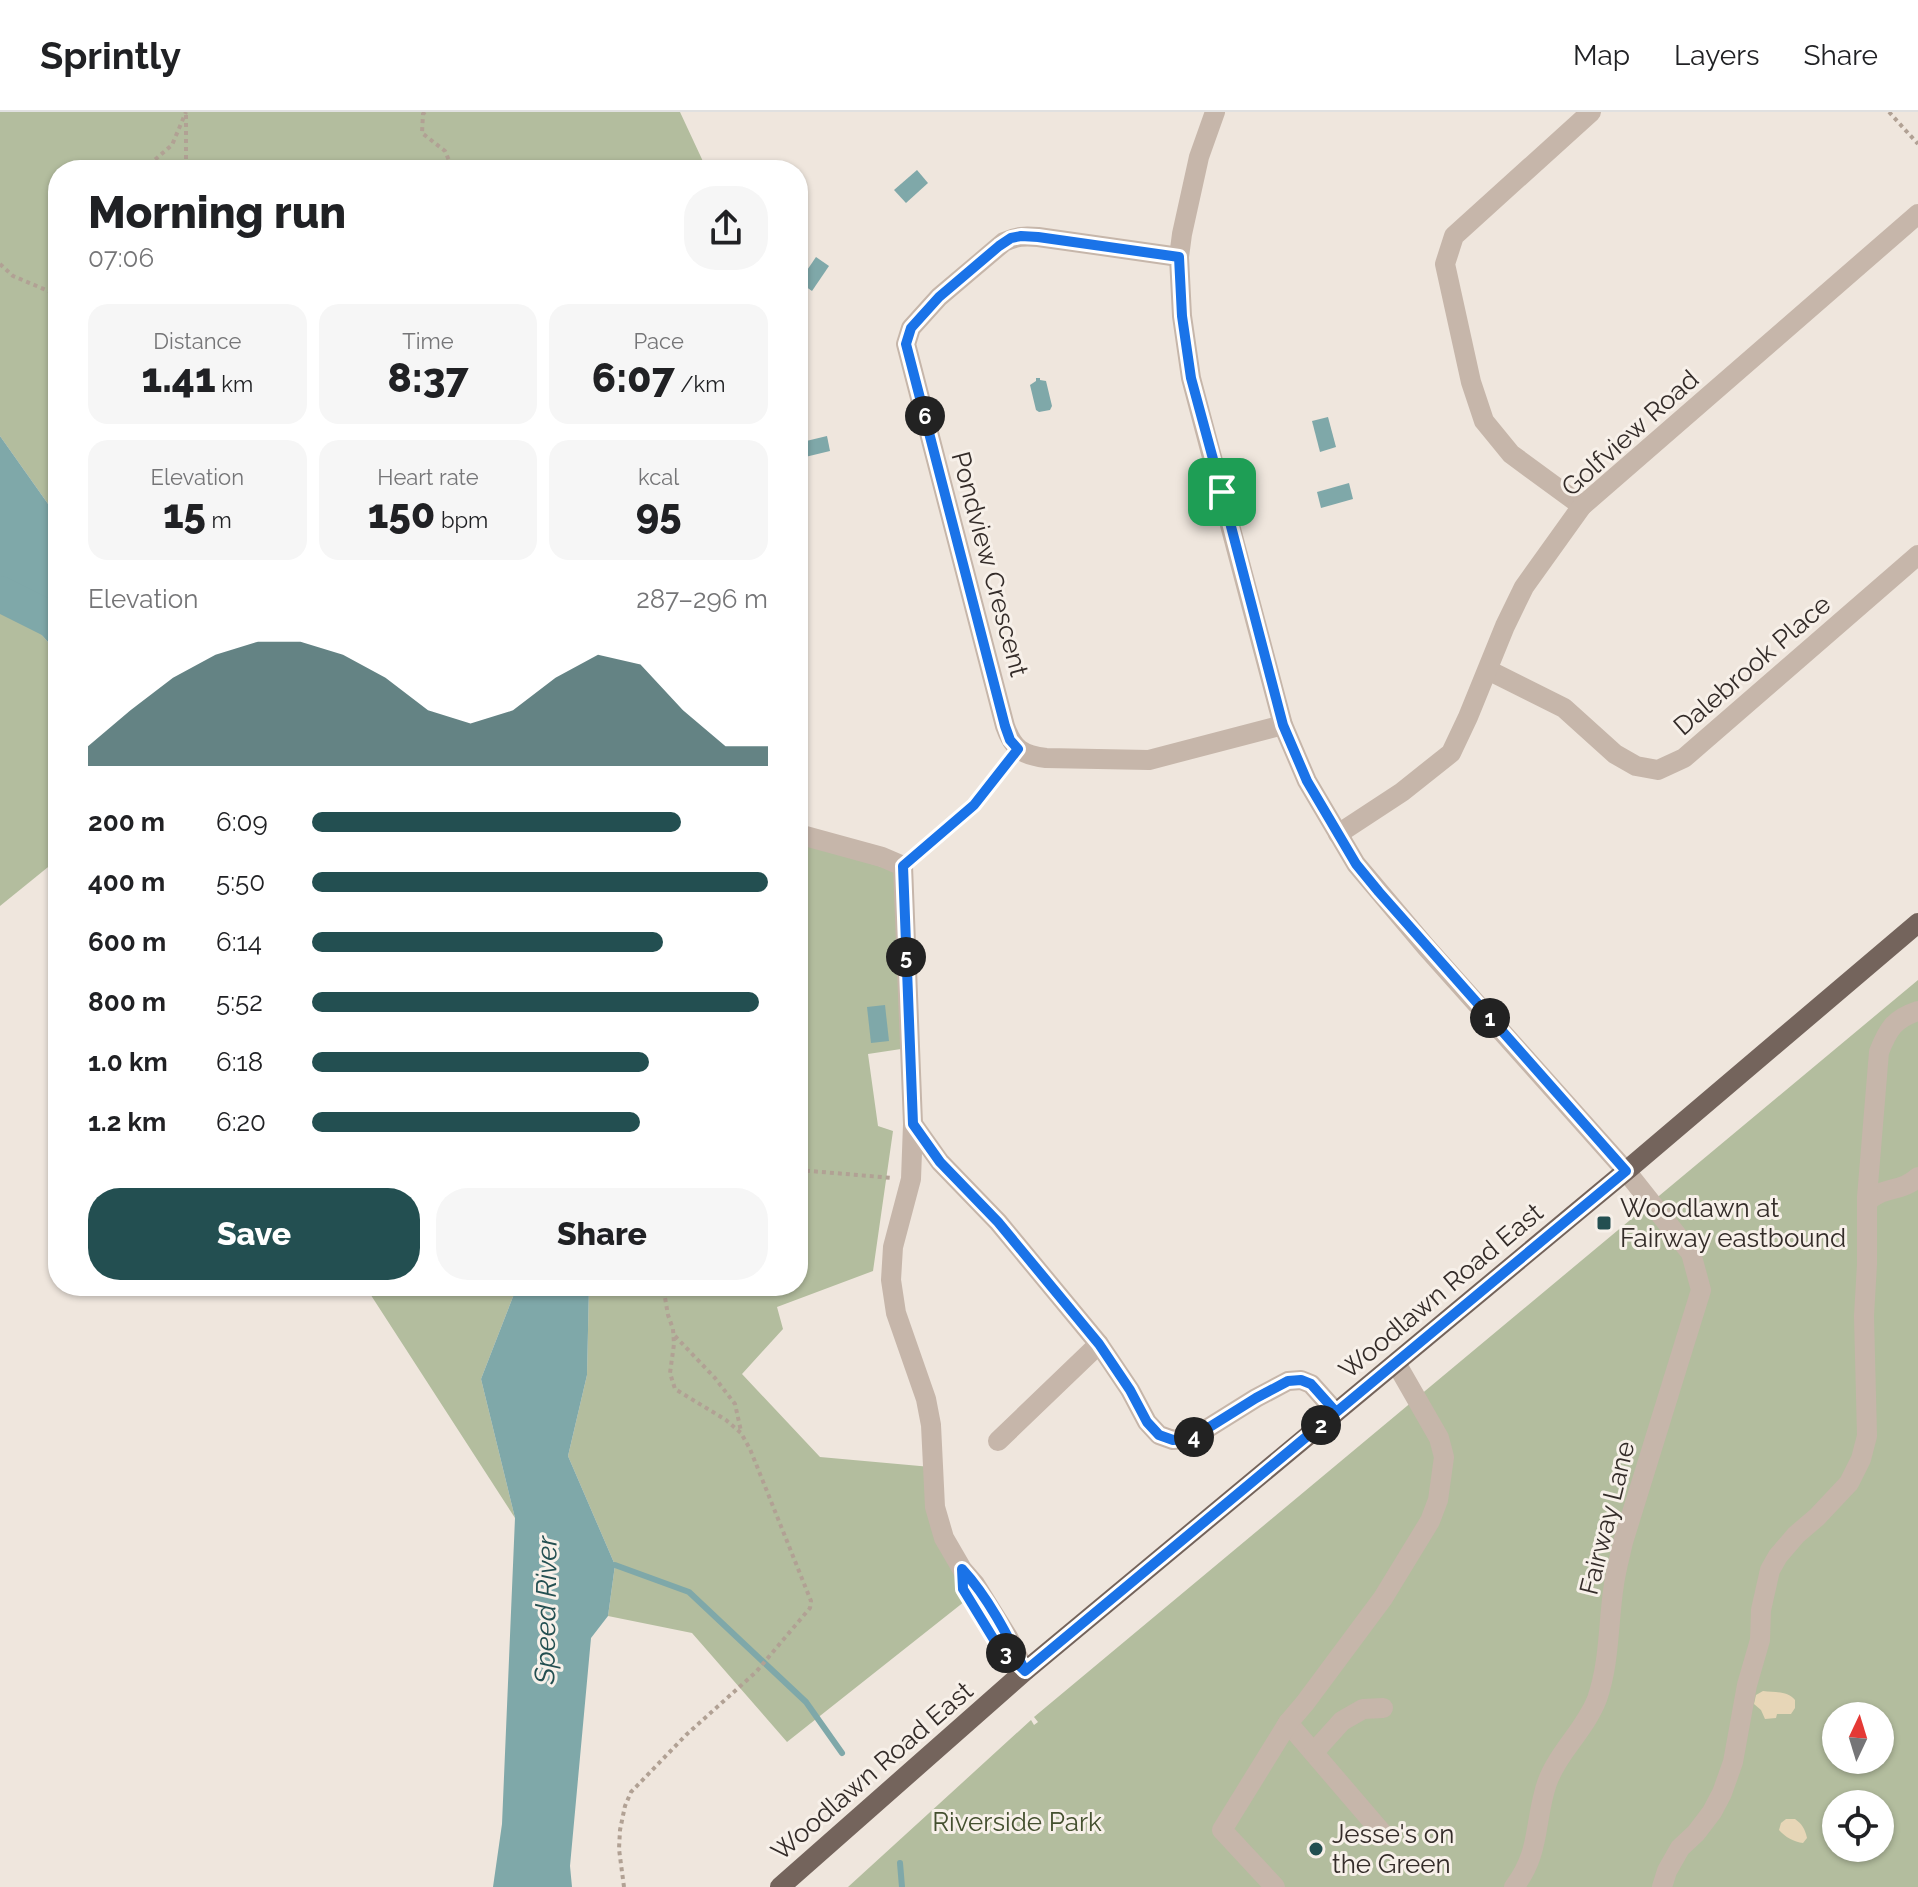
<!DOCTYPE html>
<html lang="en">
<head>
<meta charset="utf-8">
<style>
  body { margin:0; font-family:Raleway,sans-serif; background:#f6f6f6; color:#202124; height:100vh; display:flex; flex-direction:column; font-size:30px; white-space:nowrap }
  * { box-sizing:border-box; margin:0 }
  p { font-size:26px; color:#757577 }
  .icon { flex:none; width:44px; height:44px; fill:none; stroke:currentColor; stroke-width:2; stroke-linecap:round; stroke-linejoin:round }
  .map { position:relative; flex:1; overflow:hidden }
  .panel { position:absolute; left:48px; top:48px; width:760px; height:1136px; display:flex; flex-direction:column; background:#fff; border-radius:32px; box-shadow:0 2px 6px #0004 }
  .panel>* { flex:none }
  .needle { width:52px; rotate:4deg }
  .controls { position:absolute; left:1822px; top:1590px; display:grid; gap:16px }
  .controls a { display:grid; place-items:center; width:72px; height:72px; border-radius:50%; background:#fff; box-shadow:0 2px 6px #0004; font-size:40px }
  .pin { position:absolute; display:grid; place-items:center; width:68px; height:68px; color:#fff; margin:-34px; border-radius:16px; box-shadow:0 4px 12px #0006 }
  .km { position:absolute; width:40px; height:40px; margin:-20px; border-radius:50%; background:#222; color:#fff; font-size:22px; line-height:40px; text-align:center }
  .round { display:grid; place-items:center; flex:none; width:84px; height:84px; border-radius:32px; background:#f6f6f6 }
  .summary { display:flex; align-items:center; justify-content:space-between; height:136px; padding:0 40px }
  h1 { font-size:44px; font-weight:800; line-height:60px }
  .metrics { display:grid; grid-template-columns:repeat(3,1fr); gap:12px; height:136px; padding:8px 40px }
  .metrics div { display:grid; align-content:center; border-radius:20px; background:#f6f6f6; text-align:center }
  .metrics b { font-size:40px; font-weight:800 }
  .metrics small { font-size:22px; font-weight:400 }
  .metrics p { font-size:22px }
  .chart { height:224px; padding:16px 40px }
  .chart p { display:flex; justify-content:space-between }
  .chart svg { width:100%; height:144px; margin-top:8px; fill:#234f51; opacity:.7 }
  .button { display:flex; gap:16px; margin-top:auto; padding:16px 40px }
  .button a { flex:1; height:92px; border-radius:32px; background:#234f51; color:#fff; font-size:32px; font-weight:800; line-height:92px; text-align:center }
  .button a+a { background:#f6f6f6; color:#202124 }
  ul { padding:0 40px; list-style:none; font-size:26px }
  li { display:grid; grid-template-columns:128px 96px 1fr; align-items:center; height:60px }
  li i { height:20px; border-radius:10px; background:#234f51 }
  header { display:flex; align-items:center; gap:48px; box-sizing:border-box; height:112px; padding:0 40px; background:#fff; border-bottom:2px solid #e0e0e0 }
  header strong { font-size:38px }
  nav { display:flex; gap:44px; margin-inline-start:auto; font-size:28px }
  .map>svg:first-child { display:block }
</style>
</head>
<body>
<header>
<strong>Sprintly</strong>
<nav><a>Map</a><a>Layers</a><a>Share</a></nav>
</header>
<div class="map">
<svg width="1918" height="1775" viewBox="0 0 1918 1775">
  <rect width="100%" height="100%" fill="#efe6dd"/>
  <g fill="#b3bd9e" fill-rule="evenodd">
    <polygon points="0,0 680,0 707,58 58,58 58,406 0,324"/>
    <polygon points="0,477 58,541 58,747 0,794"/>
    <polygon points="798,728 897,760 901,937 868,942 878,1014 893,1019 873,1159 777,1195 783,1217 742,1262 820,1345 931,1355 931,1395 974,1482 787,1630 692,1521 608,1504 615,1453 568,1344 587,1263 589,1174 798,1174"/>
    <path d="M1918,868v907h-1070l183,-167 3,5 4,-3 -4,-5zM1836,1604h44v44h-44zM1836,1692h44v44h-44z"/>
    <polygon points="365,1174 515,1174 516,1177 481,1267 515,1406"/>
  </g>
  <g fill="#e7d6b7">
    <path d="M1763,1579c12,2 24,-1 32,9v8l-4,6h-14l-1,4 -11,1 -4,-9 -7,-6 2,-9z"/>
    <path d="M1786,1707h9c7,5 10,10 12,19l-4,5c-9,-1 -18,-6 -24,-13l2,-7z"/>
  </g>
  <g fill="#7fa8a9">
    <polygon points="917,58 928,71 906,91 894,78"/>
    <polygon points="816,145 829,154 812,179 799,170"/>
    <polygon points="1036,266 1040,266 1040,268 1046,269 1052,294 1050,298 1039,300 1036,298 1030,273 1036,269"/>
    <polygon points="1328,305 1336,335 1320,340 1312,309"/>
    <polygon points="0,324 58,406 58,541 0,477"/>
    <polygon points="827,324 830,339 801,346 798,331"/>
    <polygon points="1349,371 1353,387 1321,396 1317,380"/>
    <polygon points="885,893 889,929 871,931 867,895"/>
    <polygon points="515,1174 589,1174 587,1263 568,1344 615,1453 608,1504 591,1526 570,1754 572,1775 493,1775 502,1712 515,1406 481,1267 516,1177"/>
  </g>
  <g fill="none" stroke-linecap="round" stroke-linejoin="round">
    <g stroke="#7fa8a9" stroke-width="6">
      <polyline points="615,1453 689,1480 806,1590 842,1641"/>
      <polyline points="900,1751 902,1775"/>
    </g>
    <polyline stroke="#7fa8a9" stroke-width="36" points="0,482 58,511"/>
    <g stroke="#b1a194" stroke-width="4" stroke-dasharray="4 4" stroke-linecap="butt">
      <polyline points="425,0 423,2 422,21 445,39 453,58"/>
      <polyline points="1889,0 1918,32"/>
      <polyline points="186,3 186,58"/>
      <polyline points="143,58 172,33 186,0"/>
      <polyline points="0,152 13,164 58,183"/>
      <polyline points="917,742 974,693 1006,652"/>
      <polyline points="798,1058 893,1066"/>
      <polyline points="675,1224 715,1266 735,1292 741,1319"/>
      <polyline points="624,1775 619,1737 620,1718 625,1694 631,1680 686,1623 756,1560 810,1496 811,1489 750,1337 741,1321 726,1308 675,1277 670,1261 674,1232 673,1217 668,1203 663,1174"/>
    </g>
    <g stroke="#c6b6aa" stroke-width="20">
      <path d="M1215,0l-16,45 -17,77 -3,23 3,59 9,62 92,347 24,56 49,83 70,83 200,224 65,82 10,37 -78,252c-3,14 -7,28 -9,42 -6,38 -4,78 -17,115 -12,31 -39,53 -50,84 -13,38 -6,69 -33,104"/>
      <path d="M1179,145l-141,-20c-13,-1 -22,-1 -34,5l-65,55 -28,31 -5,16 99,382c8,23 17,29 41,32l103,2 134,-35"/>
      <polyline points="1582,394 1511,342 1484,309 1471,270 1445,152 1454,124 1591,0"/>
      <polyline points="1488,558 1564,596 1615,642 1636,654 1658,658 1684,646 1918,443"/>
      <polyline points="798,722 882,745 903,754 913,1012 911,1067 893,1135 891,1168 896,1201 926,1287 931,1313 935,1395 944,1426 962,1457 975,1472 1008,1525 1025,1559"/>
      <polyline points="1338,722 1402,680 1451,641 1468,605 1505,514 1524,475 1582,394 1918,102"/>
      <polyline points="913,1012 940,1050 998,1110 1099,1232 1130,1278 1147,1310 1159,1323 1173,1328 1192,1326 1256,1286 1288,1269 1301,1268 1311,1272 1336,1300"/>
      <path d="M1867,1090c15,-16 34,-9 51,-25"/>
      <polyline points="998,1329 1099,1232"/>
      <polyline points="1288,1611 1384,1723"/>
      <polyline points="1314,1640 1342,1609 1363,1597 1383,1596"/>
      <polyline points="1275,1775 1222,1718 1288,1611 1305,1591 1383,1486 1430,1409 1438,1388 1444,1345 1439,1326 1396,1251"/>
      <path d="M1662,1775l5,-16 13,-23 16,-15 16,-21 10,-19 11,-31 14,-77 13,-45 1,-30 9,-40 8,-14 18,-21 21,-18 32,-34 12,-24 6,-23 -3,-120 3,-52v-67l12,-145c9,-23 15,-33 39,-41"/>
    </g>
    <polyline stroke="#74645c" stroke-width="20" points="780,1775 1025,1559 1626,1059 1918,811"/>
  </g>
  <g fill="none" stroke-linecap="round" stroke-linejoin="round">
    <g stroke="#fff" stroke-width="16">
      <path id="route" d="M1222,380l61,233 24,56 49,83 23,28 247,279 -601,500c-17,-35 -37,-74 -63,-102l1,20 33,54 29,28 311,-259 -25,-28 -10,-4 -13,1 -32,17 -64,40 -19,2 -14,-5 -12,-13 -17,-32 -31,-46 -101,-122 -58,-60 -27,-38 -10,-258 71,-61 44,-56 -8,-9 -5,-14 -99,-382 5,-16 28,-31 60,-51 12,-8 10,-2 17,1 141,20 3,59 9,62 31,114"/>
    </g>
    <use href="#route" stroke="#1a73e8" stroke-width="10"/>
  </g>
  <g fill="#234f51" stroke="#f7f0e9" stroke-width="3">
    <rect x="1596" y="1103" width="16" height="16" rx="4"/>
    <circle cx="1316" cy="1737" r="8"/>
  </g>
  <g text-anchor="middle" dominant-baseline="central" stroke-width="6" stroke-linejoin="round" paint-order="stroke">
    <g font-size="26" fill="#342c29" stroke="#f7f0e9">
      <text transform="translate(1630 321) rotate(-42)">Golfview Road</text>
      <text transform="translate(990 452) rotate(75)">Pondview Crescent</text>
      <text transform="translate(1752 553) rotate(-41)">Dalebrook Place</text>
      <text transform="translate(1441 1179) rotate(-40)">Woodlawn Road East</text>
      <text transform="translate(1607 1406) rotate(-76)">Fairway Lane</text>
      <text transform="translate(872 1659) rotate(-41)">Woodlawn Road East</text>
    </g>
    <g font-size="26" fill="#342c29" stroke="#f7f0e9" text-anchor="start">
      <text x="1620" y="1096">Woodlawn at<tspan x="1620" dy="30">Fairway eastbound</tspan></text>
      <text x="1332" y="1722">Jesse's on<tspan x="1332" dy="30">the Green</tspan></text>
    </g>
    <g font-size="26" fill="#44502f" stroke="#f7f0e9">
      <text x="1017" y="1710">Riverside Park</text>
    </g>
    <g font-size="28" font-style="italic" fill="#234f51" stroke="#f7f0e9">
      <text transform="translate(546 1498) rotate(-89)">Speed River</text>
    </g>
  </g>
</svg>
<div class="controls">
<a><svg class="needle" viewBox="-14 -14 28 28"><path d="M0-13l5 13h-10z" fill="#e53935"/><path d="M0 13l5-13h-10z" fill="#757577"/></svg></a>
<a><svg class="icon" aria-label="locate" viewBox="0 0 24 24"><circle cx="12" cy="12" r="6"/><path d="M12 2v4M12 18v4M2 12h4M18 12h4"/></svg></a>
</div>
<div class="pin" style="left:1222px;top:380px;background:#1e9e55"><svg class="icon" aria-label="arrive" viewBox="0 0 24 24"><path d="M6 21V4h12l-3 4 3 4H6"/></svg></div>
<b class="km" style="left:1490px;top:906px">1</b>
<b class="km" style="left:1321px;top:1313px">2</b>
<b class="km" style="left:1006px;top:1541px">3</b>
<b class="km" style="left:1194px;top:1325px">4</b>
<b class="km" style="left:906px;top:845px">5</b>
<b class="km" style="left:925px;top:304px">6</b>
<section class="panel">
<div class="summary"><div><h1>Morning run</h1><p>07:06</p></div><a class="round"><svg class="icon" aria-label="share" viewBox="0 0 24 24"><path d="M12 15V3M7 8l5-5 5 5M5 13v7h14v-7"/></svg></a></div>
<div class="metrics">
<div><p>Distance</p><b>1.41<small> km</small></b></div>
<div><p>Time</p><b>8:37</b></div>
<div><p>Pace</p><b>6:07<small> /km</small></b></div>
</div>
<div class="metrics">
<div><p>Elevation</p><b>15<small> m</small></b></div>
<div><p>Heart rate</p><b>150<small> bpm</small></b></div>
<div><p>kcal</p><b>95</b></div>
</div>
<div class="chart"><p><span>Elevation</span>287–296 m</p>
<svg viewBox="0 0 160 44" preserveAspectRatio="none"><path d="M0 44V38L10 27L20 17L30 10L40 6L50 6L60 10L70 17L80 27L90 31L100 27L110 17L120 10L130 13L140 27L150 38L160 38V44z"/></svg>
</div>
<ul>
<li><b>200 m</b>6:09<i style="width:81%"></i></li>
<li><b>400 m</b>5:50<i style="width:100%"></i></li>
<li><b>600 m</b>6:14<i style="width:77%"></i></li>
<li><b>800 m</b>5:52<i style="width:98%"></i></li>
<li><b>1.0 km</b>6:18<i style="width:74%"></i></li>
<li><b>1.2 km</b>6:20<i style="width:72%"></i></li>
</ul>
<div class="button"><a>Save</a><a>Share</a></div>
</section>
</div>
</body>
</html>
